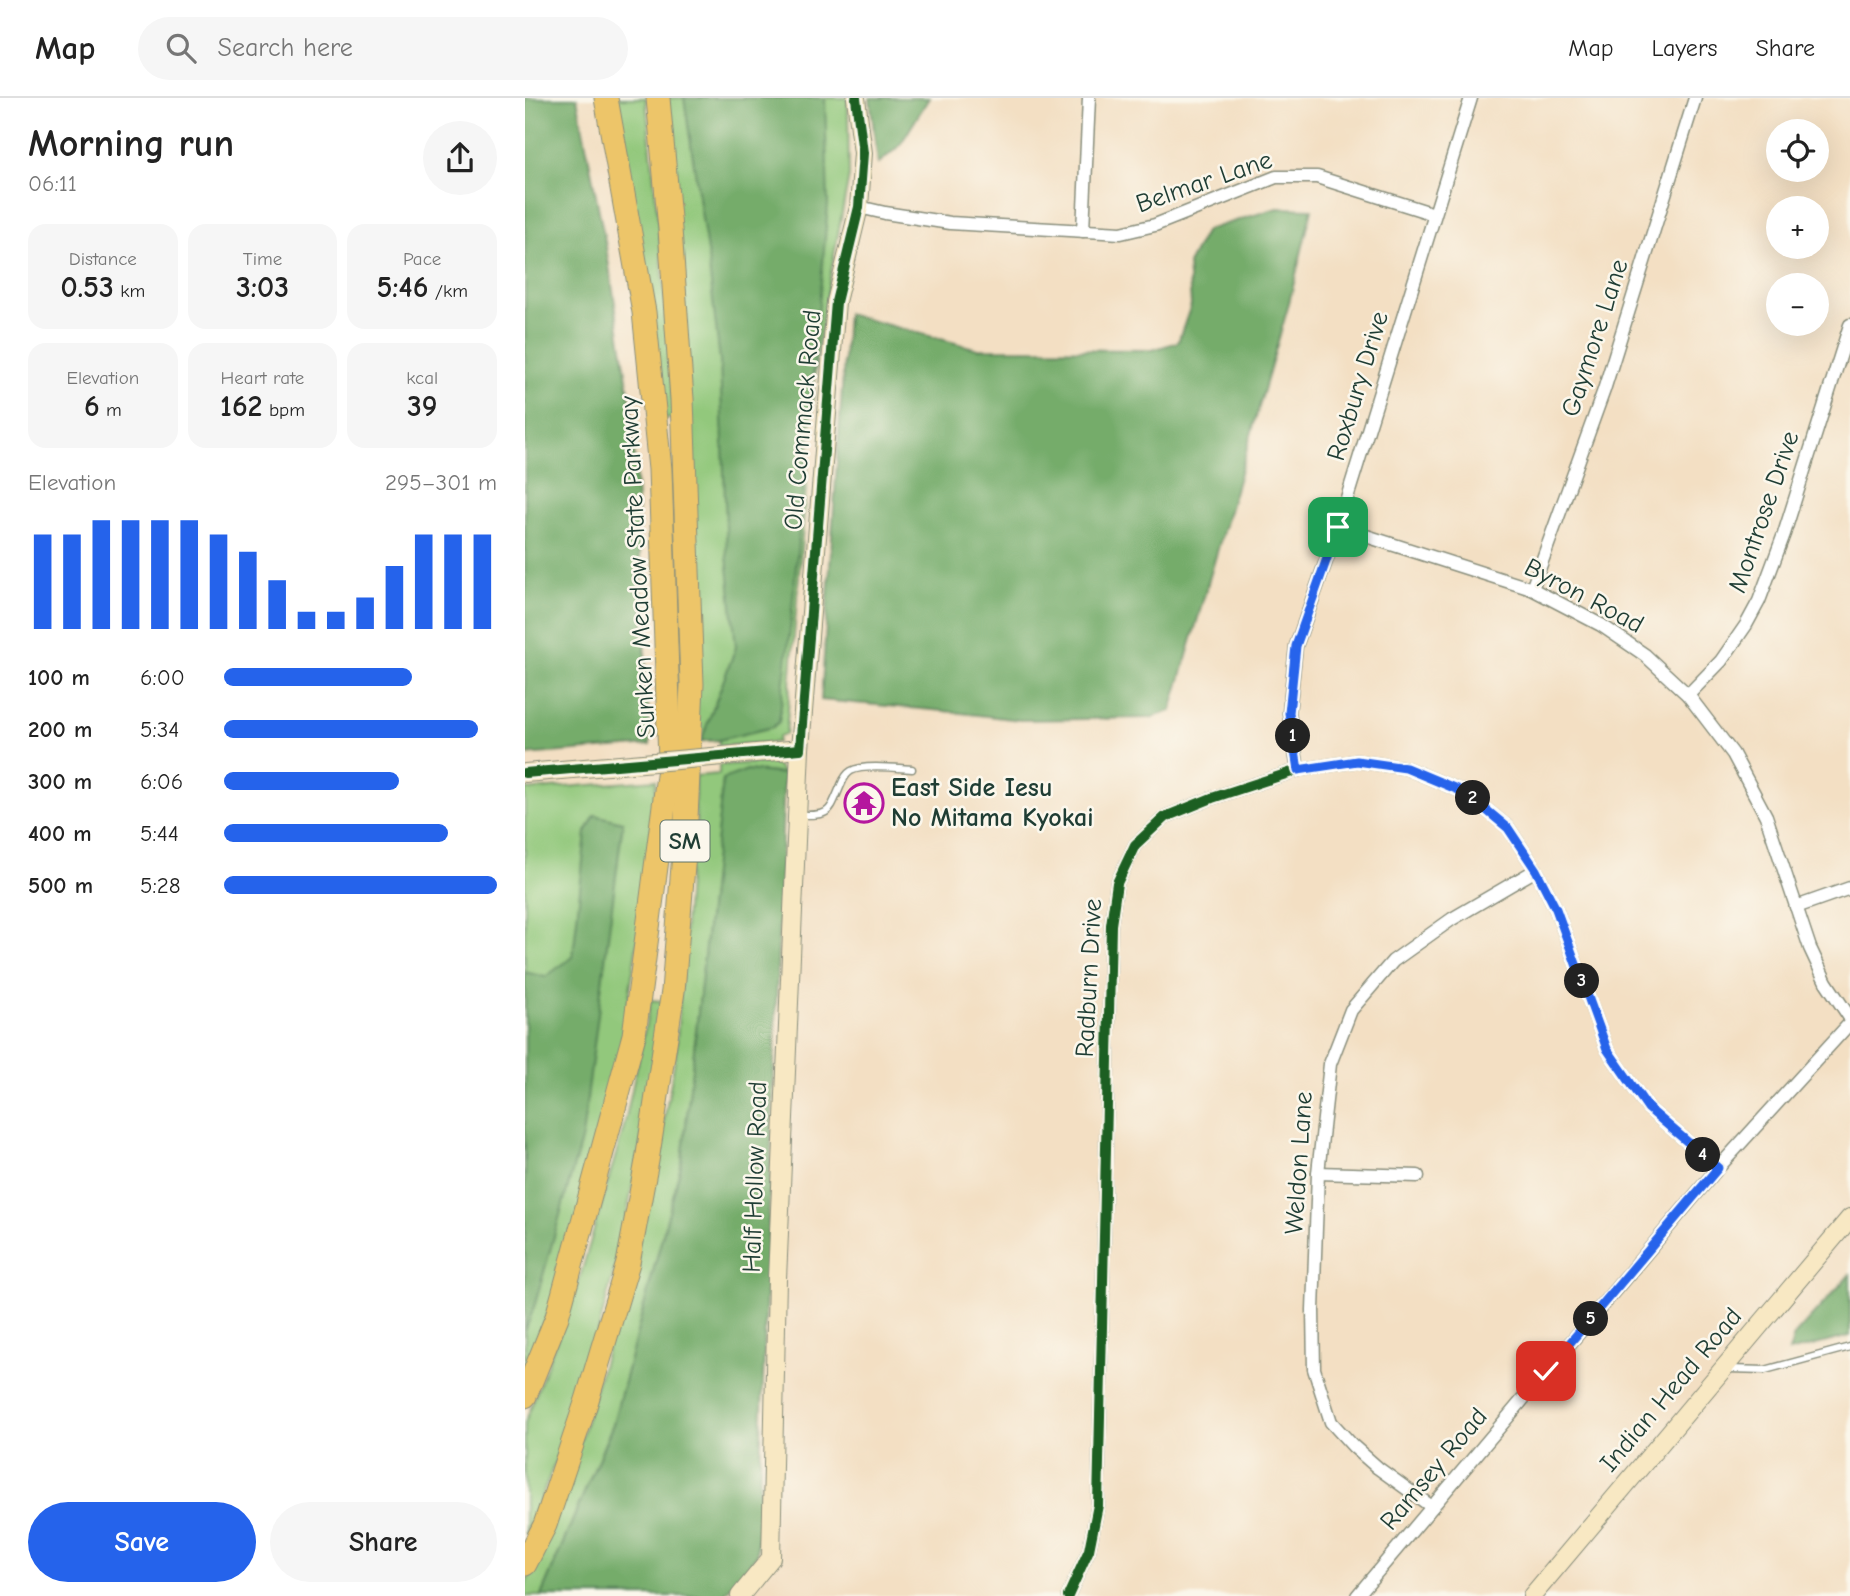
<!DOCTYPE html>
<html lang="en">
<head>
<meta charset="utf-8">
<style>
  body { margin:0; font-family:"Comic Neue",sans-serif; background:#f6f6f6; color:#222; height:100vh; display:flex; flex-direction:column; font-size:26px; white-space:nowrap }
  * { box-sizing:border-box; margin:0 }
  p { font-size:23px; color:#767676 }
  .icon { flex:none; width:38px; height:38px; fill:none; stroke:currentColor; stroke-width:2; stroke-linecap:round; stroke-linejoin:round }
  .map { position:relative; flex:1; overflow:hidden }
  .drawer { display:flex; flex-direction:column; background:#fff; width:525px }
  .drawer>* { flex:none }
  .controls { position:absolute; left:1241px; top:21px; display:grid; gap:14px }
  .controls a { display:grid; place-items:center; width:63px; height:63px; border-radius:50%; background:#fff; box-shadow:0 7px 28px #0002; font-size:35px }
  .pin { position:absolute; display:grid; place-items:center; width:60px; height:60px; color:#fff; margin:-30px; border-radius:14px; box-shadow:0 4px 10px #0006 }
  .km { position:absolute; width:35px; height:35px; margin:-18px; border-radius:50%; background:#222; color:#fff; font-size:19px; line-height:35px; text-align:center }
  .round { display:grid; place-items:center; flex:none; width:74px; height:74px; border-radius:37px; background:#f6f6f6 }
  .headline { display:flex; align-items:center; justify-content:space-between; height:119px; padding:0 28px }
  h1 { font-size:38px; font-weight:700; line-height:52px }
  .stats { display:grid; grid-template-columns:repeat(3,1fr); gap:10px; height:119px; padding:7px 28px }
  .stats div { display:grid; align-content:center; border-radius:18px; background:#f6f6f6; text-align:center }
  .stats b { font-size:30px; font-weight:700 }
  .stats small { font-size:19px; font-weight:400 }
  .stats p { font-size:19px }
  .chart { height:196px; padding:14px 28px }
  .chart p { display:flex; justify-content:space-between }
  .chart svg { width:100%; height:126px; margin-top:7px; stroke:#2563eb; stroke-width:6 }
  .cta { display:flex; gap:14px; margin-top:auto; padding:14px 28px }
  .cta a { flex:1; height:80px; border-radius:42px; background:#2563eb; color:#fff; font-size:28px; font-weight:700; line-height:80px; text-align:center }
  .cta a+a { background:#f6f6f6; color:#222 }
  ul { padding:0 28px; list-style:none; font-size:23px }
  li { display:grid; grid-template-columns:112px 84px 1fr; align-items:center; height:52px }
  li i { height:18px; border-radius:9px; background:#2563eb }
  header { display:flex; align-items:center; gap:42px; box-sizing:border-box; height:98px; padding:0 35px; background:#fff; border-bottom:2px solid #e0e0e0 }
  header strong { font-size:33px }
  nav { display:flex; gap:38px; margin-inline-start:auto; font-size:24px }
  .search { width:490px; height:63px; background:#f6f6f6; display:flex; align-items:center; gap:18px; box-sizing:border-box; padding:0 24px; border-radius:38px; color:#767676; font-size:26px }
  main { display:flex; flex:1; min-height:0 }
  .map>svg:first-child { display:block }
</style>
</head>
<body>
<header>
<strong>Map</strong>
<div class="search"><svg class="icon" aria-label="search" viewBox="0 0 24 24"><circle cx="10" cy="10" r="6"/><path d="M15 15l6 6"/></svg>Search here</div>
<nav><a>Map</a><a>Layers</a><a>Share</a></nav>
</header>
<main>
<section class="drawer">
<div class="headline"><div><h1>Morning run</h1><p>06:11</p></div><a class="round"><svg class="icon" aria-label="share" viewBox="0 0 24 24"><path d="M12 15V3M7 8l5-5 5 5M5 13v7h14v-7"/></svg></a></div>
<div class="stats">
<div><p>Distance</p><b>0.53<small> km</small></b></div>
<div><p>Time</p><b>3:03</b></div>
<div><p>Pace</p><b>5:46<small> /km</small></b></div>
</div>
<div class="stats">
<div><p>Elevation</p><b>6<small> m</small></b></div>
<div><p>Heart rate</p><b>162<small> bpm</small></b></div>
<div><p>kcal</p><b>39</b></div>
</div>
<div class="chart"><p><span>Elevation</span>295–301 m</p>
<svg viewBox="0 0 160 44" preserveAspectRatio="none"><path d="M5 44V11M15 44V11M25 44V6M35 44V6M45 44V6M55 44V6M65 44V11M75 44V17M85 44V27M95 44V38M105 44V38M115 44V33M125 44V22M135 44V11M145 44V11M155 44V11"/></svg>
</div>
<ul>
<li><b>100 m</b>6:00<i style="width:69%"></i></li>
<li><b>200 m</b>5:34<i style="width:93%"></i></li>
<li><b>300 m</b>6:06<i style="width:64%"></i></li>
<li><b>400 m</b>5:44<i style="width:82%"></i></li>
<li><b>500 m</b>5:28<i style="width:100%"></i></li>
</ul>
<div class="cta"><a>Save</a><a>Share</a></div>
</section>
<div class="map">
<svg width="1325" height="1498" viewBox="0 0 1325 1498">
  <rect width="100%" height="100%" fill="#fbf7ec"/>
  <filter id="ink" filterUnits="userSpaceOnUse"><feTurbulence type="fractalNoise" baseFrequency=".0143" numOctaves="2"/><feDisplacementMap in="SourceGraphic" scale="14" xChannelSelector="R" yChannelSelector="G"/><feConvolveMatrix kernelMatrix="1 2 1 2 8 2 1 2 1" color-interpolation-filters="sRGB"/></filter>
  <filter id="wash" filterUnits="userSpaceOnUse"><feTurbulence type="fractalNoise" baseFrequency=".00686" numOctaves="4" result="noise"/><feDisplacementMap in="SourceGraphic" scale="28" xChannelSelector="R" yChannelSelector="G"/><feGaussianBlur stdDeviation="1.57" result="paint"/><feColorMatrix in="noise" values="0 0 0 0 0 0 0 0 0 0 0 0 0 0 0 0 0 1.4 0 .05"/><feComposite in="paint" operator="in"/></filter>
  <g filter="url(#wash)">
    <rect width="100%" height="100%" fill="#f3dfc3"/>
    <g fill="#92c87b" stroke="#588258" stroke-width="2">
      <polygon points="91,0 121,0 121,2 137,163 149,319 138,322"/>
      <polygon points="138,0 322,0 323,10 324,78 302,195 291,266 261,636 253,639 253,644 194,648 194,642 170,644"/>
      <polygon points="248,664 259,676 222,672 198,682 157,1064 88,1326 16,1498 0,1498 0,1488 41,1393 125,1102 151,956 166,740 173,740 170,709 170,678 194,676 194,667"/>
      <polygon points="131,682 124,764 96,953 44,1155 0,1280 0,692"/>
      <polygon points="126,902 137,903 118,1036 95,1150 62,1275 24,1380 0,1437 0,1325 53,1186 99,1029"/>
    </g>
    <g fill="#75ac6b" stroke="#4a7450" stroke-width="2">
      <polygon points="0,0 52,0 81,149 107,312 125,647 0,657"/>
      <polygon points="159,0 300,0 303,106 266,524 254,624 248,629 194,642 176,643 211,549 202,458 195,263 183,160"/>
      <polygon points="345,0 404,0 375,47 353,66"/>
      <polygon points="752,110 787,111 763,209 646,613 625,620 495,622 419,613 296,602 322,216 453,251 627,252 653,244 666,207 663,166 681,132"/>
      <polygon points="222,672 259,676 232,1457 198,1498 16,1498 88,1326 157,1064 198,681"/>
      <polygon points="70,717 98,724 57,1039 10,1206 0,1234 0,874 20,879 48,859 61,734"/>
      <polygon points="1325,1176 1325,1238 1264,1254 1269,1238"/>
    </g>
  </g>
  <g filter="url(#ink)">
    <g fill="none" stroke-linecap="round" stroke-linejoin="round">
      <g stroke="#898e7c" stroke-width="9">
        <g id="lane">
          <path d="M272,717c34,0 31,0 44,-30 2,-5 5,-11 10,-14 12,-7 46,-3 61,-2"/>
          <polyline points="1204,1271 1240,1272 1325,1249"/>
        </g>
      </g>
      <g stroke="#898e7c" stroke-width="15">
        <g id="street">
          <polyline points="334,109 360,115 425,125 596,135 630,127 751,79 792,79 909,116"/>
          <polyline points="558,133 564,0"/>
          <polyline points="813,429 1007,491 1076,527 1120,557 1163,597 1208,656 1241,718 1285,850 1301,884 1325,920"/>
          <polyline points="1007,491 1079,292 1170,0"/>
          <polyline points="1163,597 1196,563 1221,527 1234,503 1259,436 1325,227"/>
          <polyline points="773,672 764,615 771,548 813,429 946,0"/>
          <polyline points="1271,809 1325,790"/>
          <polyline points="793,1075 893,1078"/>
          <polyline points="907,1409 853,1370 828,1348 806,1324 789,1271 788,1212 793,1075 805,966 826,912 868,863 927,821 1011,772"/>
          <polyline points="543,1498 564,1452 573,1407 586,827 592,785 610,747 640,719 687,700 773,672 832,663 881,670 941,695 983,729 1011,772 1031,811 1082,951 1123,1010 1193,1070"/>
          <polyline points="832,1498 1193,1070 1325,925"/>
        </g>
      </g>
      <g stroke="#898e7c" stroke-width="20">
        <g id="secondary">
          <polyline points="198,658 275,651"/>
          <polyline points="0,675 95,667"/>
          <polyline points="215,1498 246,1460 252,1181 275,651 311,204 334,109 338,55 331,0"/>
          <polyline points="1007,1498 1325,1120"/>
        </g>
      </g>
      <g stroke="#898e7c" stroke-width="25">
        <g id="highway">
          <polyline points="0,1298 32,1219 109,937 145,662 135,371 119,214 81,0"/>
          <polyline points="0,1466 20,1427 62,1302 103,1165 122,1063 148,893 160,743 167,586 157,301 145,131 133,0"/>
        </g>
      </g>
      <use href="#lane" stroke="#fff" stroke-width="6"/>
      <use href="#street" stroke="#fff" stroke-width="12"/>
      <use href="#secondary" stroke="#f8e8c3" stroke-width="18"/>
      <use href="#highway" stroke="#edc569" stroke-width="23"/>
      <g stroke="#898e7c" stroke-width="20" stroke-linecap="butt">
        <polyline id="secondary-bridge" points="95,667 198,658"/>
      </g>
      <use href="#secondary-bridge" stroke="#f8e8c3" stroke-width="18"/>
      <g stroke="#fbf7ec" stroke-width="15">
        <g id="cycleway">
          <polyline points="0,675 275,651 311,204 334,109 338,55 331,0"/>
          <polyline points="543,1498 564,1452 573,1407 586,827 592,785 610,747 640,719 687,700 773,672 832,663 881,670 941,695 983,729 1011,772 1031,811 1082,951 1123,1010 1193,1070"/>
        </g>
      </g>
      <use href="#cycleway" stroke="#1b5e20" stroke-width="10"/>
    </g>
  </g>
  <g fill="none" stroke-linecap="round" stroke-linejoin="round" filter="url(#ink)">
    <g stroke="#fff" stroke-width="14">
      <polyline id="route" points="813,429 771,548 764,615 773,672 832,663 881,670 941,695 983,730 1011,772 1031,811 1082,951 1123,1010 1193,1070 1021,1273"/>
    </g>
    <use href="#route" stroke="#2563eb" stroke-width="9"/>
  </g>
  <defs>
    <g id="temple-ring" transform="scale(2.0125)"><circle r="9.5" fill="#fbf7ec" stroke="#b5179e" stroke-width="1.5"/><path d="M0-6L5-2H3V0L6.5 2.5H4V6H1.5V3h-3V6H-4V2.5H-6.5L-3 0V-2H-5Z" fill="#b5179e"/></g>
  </defs>
  <g fill-rule="evenodd">
    <use href="#temple-ring" x="339" y="705"/>
  </g>
  <g text-anchor="middle" dominant-baseline="central" stroke-width="5" stroke-linejoin="round" paint-order="stroke">
    <rect fill="#fbf7ec" stroke="#61756b" stroke-width="2" x="135.5" y="722.5" width="49" height="41" rx="5"/>
    <g font-size="24" font-weight="bold" fill="#1f3d34">
      <text x="160" y="743">SM</text>
    </g>
    <g font-size="26" fill="#1f3d34" stroke="#fbf7ec">
      <text transform="translate(679 84) rotate(-19)">Belmar Lane</text>
      <text transform="translate(1070 240) rotate(-72)">Gaymore Lane</text>
      <text transform="translate(833 288) rotate(-73)">Roxbury Drive</text>
      <text transform="translate(278 322) rotate(-85)">Old Commack Road</text>
      <text transform="translate(1239 414) rotate(-71)">Montrose Drive</text>
      <text transform="translate(113 469) rotate(-93)">Sunken Meadow State Parkway</text>
      <text transform="translate(1059 498) rotate(28)">Byron Road</text>
      <text transform="translate(564 880) rotate(-87)">Radburn Drive</text>
      <text transform="translate(774 1065) rotate(-86)">Weldon Lane</text>
      <text transform="translate(230 1079) rotate(-88)">Half Hollow Road</text>
      <text transform="translate(1146 1292) rotate(-50)">Indian Head Road</text>
      <text transform="translate(909 1371) rotate(-50)">Ramsey Road</text>
    </g>
    <g font-size="26" font-weight="bold" fill="#1f3d34" stroke="#fbf7ec" text-anchor="start">
      <text x="366" y="690">East Side Iesu<tspan x="366" dy="30">No Mitama Kyokai</tspan></text>
    </g>
  </g>
</svg>
<div class="controls">
<a><svg class="icon" aria-label="locate" viewBox="0 0 24 24"><circle cx="12" cy="12" r="6"/><path d="M12 2v4M12 18v4M2 12h4M18 12h4"/></svg></a>
<a>+</a>
<a>−</a>
</div>
<div class="pin" style="left:813px;top:429px;background:#1e9e55"><svg class="icon" aria-label="arrive" viewBox="0 0 24 24"><path d="M6 21V4h12l-3 4 3 4H6"/></svg></div>
<div class="pin" style="left:1021px;top:1273px;background:#d93025"><svg class="icon" aria-label="check" viewBox="0 0 24 24"><path d="M5 12l5 5 9-10"/></svg></div>
<b class="km" style="left:768px;top:638px">1</b>
<b class="km" style="left:948px;top:700px">2</b>
<b class="km" style="left:1057px;top:883px">3</b>
<b class="km" style="left:1178px;top:1057px">4</b>
<b class="km" style="left:1066px;top:1221px">5</b>
</div>
</main>
</body>
</html>
